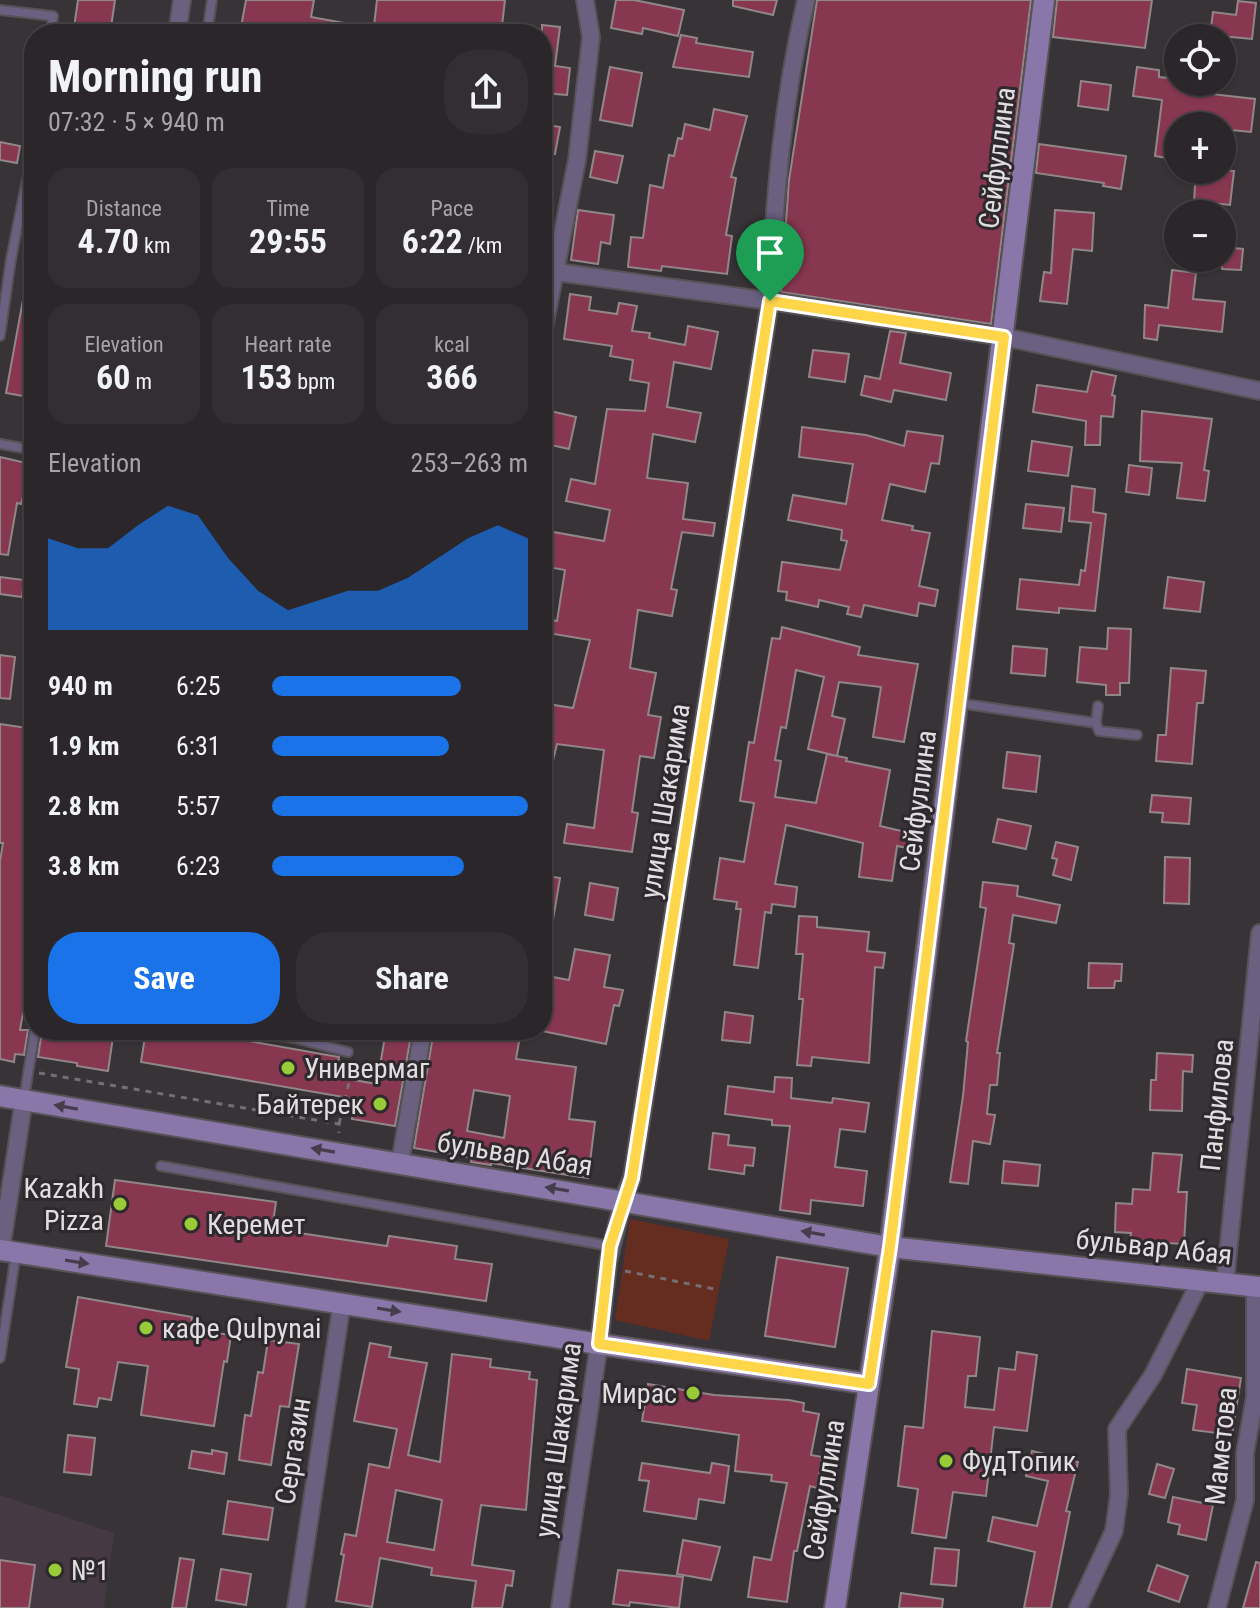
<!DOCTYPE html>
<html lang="en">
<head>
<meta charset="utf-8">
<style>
  body { margin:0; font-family:"Roboto Condensed",sans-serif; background:#322e31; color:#f1f3f6; height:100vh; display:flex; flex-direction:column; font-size:30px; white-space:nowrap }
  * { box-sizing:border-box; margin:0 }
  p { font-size:26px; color:#a5a5a8 }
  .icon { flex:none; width:44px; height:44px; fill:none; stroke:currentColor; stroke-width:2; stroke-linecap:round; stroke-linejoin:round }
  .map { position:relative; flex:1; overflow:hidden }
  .details { position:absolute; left:24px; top:24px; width:528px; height:1016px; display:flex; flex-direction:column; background:#2a2629; border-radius:32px; box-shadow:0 2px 6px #0004,0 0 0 2px #464346 }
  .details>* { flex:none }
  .fabs { position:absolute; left:1164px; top:24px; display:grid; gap:16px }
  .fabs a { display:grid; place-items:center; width:72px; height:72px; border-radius:50%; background:#2a2629; box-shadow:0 2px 6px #0004,0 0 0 2px #464346; font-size:40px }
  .pin { position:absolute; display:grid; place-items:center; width:68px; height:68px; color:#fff; margin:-82px -34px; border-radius:50% 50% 50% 0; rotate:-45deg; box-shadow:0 0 8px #0007 }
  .pin .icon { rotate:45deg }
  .round { display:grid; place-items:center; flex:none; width:84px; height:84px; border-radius:32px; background:#322e31 }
  .headline { display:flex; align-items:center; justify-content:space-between; height:136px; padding:0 24px }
  h1 { font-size:44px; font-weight:700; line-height:60px }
  .figures { display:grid; grid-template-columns:repeat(3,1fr); gap:12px; height:136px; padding:8px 24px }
  .figures div { display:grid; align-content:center; border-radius:20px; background:#322e31; text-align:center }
  .figures b { font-size:34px; font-weight:700 }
  .figures small { font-size:22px; font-weight:400 }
  .figures p { font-size:22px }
  .chart { height:224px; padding:16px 24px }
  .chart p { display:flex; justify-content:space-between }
  .chart svg { width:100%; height:144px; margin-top:8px; fill:#1a73e8; opacity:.7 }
  .cta { display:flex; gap:16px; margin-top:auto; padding:16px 24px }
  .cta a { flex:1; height:92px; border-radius:32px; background:#1a73e8; color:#fff; font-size:32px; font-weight:700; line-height:92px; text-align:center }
  .cta a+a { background:#322e31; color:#f1f3f6 }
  ul { padding:0 24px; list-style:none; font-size:26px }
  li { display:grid; grid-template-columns:128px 96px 1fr; align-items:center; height:60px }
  li i { height:20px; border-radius:10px; background:#1a73e8 }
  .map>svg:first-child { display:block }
</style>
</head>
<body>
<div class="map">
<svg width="1260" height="1608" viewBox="0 0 1260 1608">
  <rect width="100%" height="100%" fill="#383337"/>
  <polygon fill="#453a43" points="0,1495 114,1533 104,1608 0,1608"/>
  <polygon fill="#652d20" points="630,1219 729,1239 709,1341 615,1320"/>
  <g fill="#883751" stroke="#918789" stroke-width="2" fill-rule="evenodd">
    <polygon points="78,0 115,0 110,34 73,34"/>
    <polygon points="246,0 314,0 311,17 361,26 360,34 240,32"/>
    <polygon points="377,0 505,0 501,34 461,34 462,29 408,23 407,26 392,24 390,34 373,34"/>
    <polygon points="616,0 634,0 684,10 678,36 643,28 642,34 611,28"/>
    <polygon points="733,0 777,0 773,15 733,6"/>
    <polygon points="817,0 1031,0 991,324 781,292 789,180"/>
    <polygon points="1057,0 1152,0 1145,48 1053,37"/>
    <polygon points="1238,1 1256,3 1252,39 1210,35 1213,12 1236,15"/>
    <polygon points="542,25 560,27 555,66 570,68 567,95 542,93"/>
    <polygon points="681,35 697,38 696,43 753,52 749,77 673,67"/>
    <polygon points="610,67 642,73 632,126 600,120"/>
    <polygon points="1137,67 1159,70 1159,77 1178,79 1178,82 1204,82 1202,93 1255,99 1251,132 1222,129 1221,124 1178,119 1178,160 1155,156 1162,100 1133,96"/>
    <polygon points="1081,81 1111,85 1108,110 1078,106"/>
    <polygon points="714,109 747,116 731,177 736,178 726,235 732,236 727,274 662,266 661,271 628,267 631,237 643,238 650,185 663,188 669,155 674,156 678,138 682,139 685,124 710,130"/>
    <polygon points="542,124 560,127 555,154 542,152"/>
    <polygon points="0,142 20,146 17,163 0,160"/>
    <polygon points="1039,144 1126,156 1121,189 1103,186 1104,183 1036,173"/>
    <polygon points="595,151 623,156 617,183 590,177"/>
    <polygon points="1196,170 1234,171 1230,205 1194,201"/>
    <polygon points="578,210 614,215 610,244 601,242 598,264 571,260"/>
    <polygon points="1055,210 1094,213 1092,251 1073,249 1067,304 1040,301 1044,272 1051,273"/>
    <polygon points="1222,247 1243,249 1241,270 1222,269"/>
    <polygon points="1172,270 1196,273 1193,299 1225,302 1222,332 1159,325 1157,340 1144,338 1145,305 1168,308"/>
    <polygon points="26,283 34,284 34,398 6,393"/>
    <polygon points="570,294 591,297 589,310 617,314 619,303 637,306 632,331 650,333 649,338 685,345 688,326 718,332 711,369 674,362 667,407 701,413 695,442 653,434 647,478 688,483 683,519 715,523 713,536 682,532 671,589 677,590 672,616 638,610 630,668 656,673 648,715 661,717 654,758 640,756 632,812 638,813 632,852 564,843 567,824 594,828 604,750 557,744 548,781 542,780 542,739 545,718 542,718 542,703 573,708 590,640 542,632 542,618 557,621 565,570 542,566 542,530 604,541 610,510 566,501 571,479 595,484 607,409 645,411 649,383 630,380 633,360 610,356 612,346 564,339"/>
    <polygon points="890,331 906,333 900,363 951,373 946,400 894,390 891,402 861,395 865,376 880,379"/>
    <polygon points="813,350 849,354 845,382 809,377"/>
    <polygon points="1092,371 1116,376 1112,395 1115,396 1113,417 1101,416 1100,445 1085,445 1086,421 1033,412 1037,385 1087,392"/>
    <polygon points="542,409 576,417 569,449 542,443"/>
    <polygon points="1142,411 1212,419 1204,470 1209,471 1205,501 1177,498 1182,463 1140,461"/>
    <polygon points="802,427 866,435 904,446 907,431 943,436 939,464 931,463 925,492 890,484 882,520 913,526 912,530 930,533 919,586 938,590 935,606 919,603 917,616 864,605 861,617 847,614 849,607 819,600 818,607 786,600 787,592 778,591 782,562 840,570 847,541 841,540 842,530 788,520 793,495 846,504 853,464 799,457"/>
    <polygon points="1032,441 1072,447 1068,476 1028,471"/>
    <polygon points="0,457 26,463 23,477 28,478 21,504 17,503 8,555 0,554"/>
    <polygon points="1129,465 1152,468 1149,495 1126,492"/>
    <polygon points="1072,486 1095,489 1093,512 1106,514 1095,611 1059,608 1059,613 1017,609 1020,579 1079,585 1081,570 1085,571 1091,523 1069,521"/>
    <polygon points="1026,504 1064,508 1061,532 1023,528"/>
    <polygon points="0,577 24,580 22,597 0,594"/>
    <polygon points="1168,577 1204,582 1200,612 1164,608"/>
    <polygon points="782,627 860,647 858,655 918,664 904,742 873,737 881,687 839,682 832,716 845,719 837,756 808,749 824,677 796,670 786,728 781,727 775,760 781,761 775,797 816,803 827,754 847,758 846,761 890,770 880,826 910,833 907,848 897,846 892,881 859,877 863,843 786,825 775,884 797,887 795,907 772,904 771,913 765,912 758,968 734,965 741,909 736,909 737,902 714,899 720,858 744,862 754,803 740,801 749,742 754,743 772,638 780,639"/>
    <polygon points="1108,628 1131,629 1129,683 1120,683 1120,695 1106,695 1106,685 1077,682 1080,647 1107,649"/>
    <polygon points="1013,646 1047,649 1045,676 1011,673"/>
    <polygon points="0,655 15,657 10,699 0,698"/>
    <polygon points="1171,668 1206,671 1203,703 1197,703 1192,764 1156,761 1158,735 1166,735"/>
    <polygon points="0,724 34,729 34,951 20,1030 28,1030 24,1055 15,1054 14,1062 0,1059 0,861 3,843 0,843"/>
    <polygon points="1007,752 1040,756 1036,792 1003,788"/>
    <polygon points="1152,795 1191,798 1189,824 1162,822 1163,813 1150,812"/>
    <polygon points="998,819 1031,826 1026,849 993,842"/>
    <polygon points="1056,842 1078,847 1071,880 1053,875 1057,859 1052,858"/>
    <polygon points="1165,857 1190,858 1189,904 1164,903"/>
    <polygon points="542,875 560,878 550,938 542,937"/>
    <polygon points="983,882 1018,886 1017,896 1060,905 1056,923 1013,915 1009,943 1014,944 997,1053 1000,1053 997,1085 990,1085 987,1114 995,1115 990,1144 973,1141 968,1184 950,1182 963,1096 968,1042 966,1041 986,908 980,907"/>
    <polygon points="590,883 618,888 613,920 585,915"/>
    <polygon points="799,916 817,917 817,927 869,932 867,951 885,953 883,968 875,967 869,1063 812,1057 811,1066 797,1065 803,999 799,999 803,954 796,954"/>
    <polygon points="575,949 610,955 604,987 623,990 619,1006 614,1005 606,1044 542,1031 542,975 569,980"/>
    <polygon points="1089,963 1122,964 1121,981 1115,981 1114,988 1088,988"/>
    <polygon points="725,1012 753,1016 750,1043 722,1040"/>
    <polygon points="42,1030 114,1030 108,1071 77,1066 77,1063 38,1057"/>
    <polygon points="146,1030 186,1030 339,1057 336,1077 377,1084 386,1030 412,1030 395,1126 352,1119 355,1099 141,1062"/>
    <path d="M434,1030h87l-5,29 60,8 -7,52 26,3 -7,56 -97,-15v2l-20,-3 1,-4 -58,-10zM474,1090l36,6 -6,42 -37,-7z"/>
    <polygon points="1157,1053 1193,1055 1192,1072 1183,1071 1182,1111 1150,1110 1151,1080 1156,1080"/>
    <polygon points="775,1077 792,1078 791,1098 832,1103 833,1098 869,1103 865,1132 840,1129 835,1167 867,1171 863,1206 811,1200 810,1214 780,1210 790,1126 772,1125 772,1120 725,1114 728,1086 774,1092"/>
    <polygon points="713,1133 729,1135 728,1145 755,1148 753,1166 745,1165 744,1174 709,1169"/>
    <polygon points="1153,1153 1182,1155 1178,1192 1187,1192 1184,1244 1130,1241 1131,1233 1115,1232 1116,1203 1132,1204 1133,1189 1150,1190"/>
    <polygon points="1004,1161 1040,1165 1038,1186 1002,1183"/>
    <polygon points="115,1180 276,1202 272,1229 387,1246 389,1236 457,1246 455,1259 492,1264 486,1301 106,1246"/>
    <polygon points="777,1257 848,1268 835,1347 765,1336"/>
    <polygon points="78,1297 192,1317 190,1329 231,1335 227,1362 224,1361 214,1426 141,1415 148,1366 118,1362 111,1400 99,1398 97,1407 74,1404 79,1369 66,1367"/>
    <polygon points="932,1331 980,1337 976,1376 968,1376 965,1407 994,1410 999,1368 1015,1370 1017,1352 1037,1355 1027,1431 994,1427 986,1496 953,1492 946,1538 912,1533 918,1489 898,1486 905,1426 923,1428"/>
    <polygon points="268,1340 299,1344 289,1407 280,1406 271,1465 239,1460 245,1415 251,1416 258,1372 263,1373"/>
    <path d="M370,1343l21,4 -2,10 38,6 -19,92 32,7 12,-108 39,5 -1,8 40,5 -1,7 8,1 -11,130 -45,-5 -9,60 42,6 -2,15 -6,-1 -4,23h-30l4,-27 -45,-6 1,-7 -52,-10 -8,49 -36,-6 8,-46 -3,-1 4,-20 11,2 13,-72 20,4 8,-39 -43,-8zM396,1490l46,10 -8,50 -47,-8z"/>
    <polygon points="1187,1369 1241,1378 1232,1435 1193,1430 1197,1405 1182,1403"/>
    <polygon points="648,1384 714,1395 789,1400 804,1403 803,1411 819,1414 811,1455 822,1457 817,1488 810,1486 797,1551 794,1551 787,1602 748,1597 754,1557 771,1560 787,1483 771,1481 772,1475 735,1471 739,1435 642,1421"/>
    <polygon points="68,1435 95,1438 91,1475 64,1472"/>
    <polygon points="212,1450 227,1453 224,1474 189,1468 192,1451 212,1454"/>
    <polygon points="1032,1451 1078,1462 1066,1511 1070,1512 1051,1608 1024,1608 1035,1552 988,1541 993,1517 1037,1526 1048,1481 1026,1476"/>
    <polygon points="642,1463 710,1473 712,1463 729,1466 724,1503 699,1499 696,1519 644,1511 649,1481 639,1480"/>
    <polygon points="1157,1464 1174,1469 1165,1498 1149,1494"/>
    <polygon points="1173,1497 1213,1505 1206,1540 1178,1534 1180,1525 1168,1522"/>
    <polygon points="228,1501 273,1508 268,1540 223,1534"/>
    <polygon points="683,1540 720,1547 711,1580 677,1574"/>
    <polygon points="935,1548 959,1550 956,1586 931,1584"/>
    <polygon points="180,1558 194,1560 186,1608 172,1608"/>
    <polygon points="0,1560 35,1565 29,1608 0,1608"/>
    <polygon points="1256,1562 1260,1563 1260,1608 1243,1608"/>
    <polygon points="1157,1565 1188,1576 1179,1602 1148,1591"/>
    <polygon points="221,1569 251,1574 246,1605 216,1600"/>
    <polygon points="618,1570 683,1577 679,1608 630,1602 629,1606 613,1604"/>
    <polygon points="901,1593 943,1599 942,1608 899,1608"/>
  </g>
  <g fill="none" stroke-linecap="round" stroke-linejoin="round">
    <g stroke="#565255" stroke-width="12">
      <g id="lane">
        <polyline points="0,10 53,16 51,34"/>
        <polyline points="207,34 212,0"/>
        <polyline points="0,336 11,259 34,145"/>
        <polyline points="0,444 34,450"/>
        <polyline points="958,703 1096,723 1099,731 1137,735"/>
        <polyline points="1096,723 1098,706"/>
        <polyline points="240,1030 294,1038"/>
        <polyline points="285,1030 294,1038 348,1052"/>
        <polyline points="24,1099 35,1030"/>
        <polyline points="161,1166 610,1246"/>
        <polyline points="0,1358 16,1253"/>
      </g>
    </g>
    <g stroke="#565255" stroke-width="20">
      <g id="street">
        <polyline points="177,34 182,0"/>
        <polyline points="542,270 770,301 1004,337 1260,391"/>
        <polyline points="542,338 577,160 591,37 585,0"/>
        <polyline points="400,1163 423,1030"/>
        <polyline points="1,1250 24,1099"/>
        <polyline points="1225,1283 1260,933"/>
        <polyline points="296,1608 342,1302"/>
        <path d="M560,1608l39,-264 9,-82 15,-62 9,-22 138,-877c4,-102 13,-202 36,-301"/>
        <polyline points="1078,1608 1114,1531 1119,1494 1117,1429 1153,1375 1201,1280"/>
        <polyline points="1217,1608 1245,1500 1245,1453 1255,1397 1255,1286"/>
      </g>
    </g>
    <g stroke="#565255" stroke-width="24">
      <g id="secondary">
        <polyline points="0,1096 890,1247 1260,1287"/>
        <polyline points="0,1250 599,1344 869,1384"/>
        <polyline points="835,1608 890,1247 1044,0"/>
      </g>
    </g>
    <g stroke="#736f72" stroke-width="3" stroke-dasharray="6 6" stroke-linecap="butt">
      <polyline points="39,1073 339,1124 339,1133"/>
      <polyline points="339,1124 354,1062"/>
      <polyline points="625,1271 719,1290"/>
    </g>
    <use href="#lane" stroke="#6b6080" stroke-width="8"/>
    <use href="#street" stroke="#6b6080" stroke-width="16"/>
    <use href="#secondary" stroke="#8a77a9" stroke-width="20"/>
  </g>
  <defs><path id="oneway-solid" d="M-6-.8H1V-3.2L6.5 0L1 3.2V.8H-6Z" transform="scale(2)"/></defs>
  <g fill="#453c4c">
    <use href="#oneway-solid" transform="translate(66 1107) rotate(-170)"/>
    <use href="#oneway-solid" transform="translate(323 1150) rotate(-170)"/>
    <use href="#oneway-solid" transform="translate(557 1189) rotate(-171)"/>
    <use href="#oneway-solid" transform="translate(813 1233) rotate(-170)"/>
    <use href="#oneway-solid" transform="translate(77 1262) rotate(9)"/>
    <use href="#oneway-solid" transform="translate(389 1310) rotate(9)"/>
  </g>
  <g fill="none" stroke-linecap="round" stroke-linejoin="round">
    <g stroke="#fff" stroke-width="16">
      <polygon id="route" points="770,301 1004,337 890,1247 869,1384 599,1344 610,1246 632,1178"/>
    </g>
    <use href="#route" stroke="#ffd54a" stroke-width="10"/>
  </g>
  <g fill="#98cb37" stroke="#2e292d" stroke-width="3">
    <circle cx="288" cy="1068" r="8"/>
    <circle cx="380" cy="1104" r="8"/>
    <circle cx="120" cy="1204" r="8"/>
    <circle cx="191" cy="1224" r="8"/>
    <circle cx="146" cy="1328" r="8"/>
    <circle cx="693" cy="1393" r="8"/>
    <circle cx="946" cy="1461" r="8"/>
    <circle cx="55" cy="1570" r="8"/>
  </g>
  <g text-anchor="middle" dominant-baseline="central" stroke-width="6" stroke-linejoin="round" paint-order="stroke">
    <g font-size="28" fill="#e1dde0" stroke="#2e292d">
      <text transform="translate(997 158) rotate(-83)">Сейфуллина</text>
      <text transform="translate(665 801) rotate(-81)">улица Шакарима</text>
      <text transform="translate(918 801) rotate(-83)">Сейфуллина</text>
      <text transform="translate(1217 1105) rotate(-84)">Панфилова</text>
      <text transform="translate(515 1154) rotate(9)">бульвар Абая</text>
      <text transform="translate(1154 1247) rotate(6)">бульвар Абая</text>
      <text transform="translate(558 1440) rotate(-82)">улица Шакарима</text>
      <text transform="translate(1221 1446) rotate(-84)">Маметова</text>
      <text transform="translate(293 1451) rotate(-81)">Сергазин</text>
      <text transform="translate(824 1490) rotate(-81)">Сейфуллина</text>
    </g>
    <g font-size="28" fill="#e1dde0" stroke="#2e292d" text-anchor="start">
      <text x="304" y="1068">Универмаг</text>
      <text x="364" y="1104" text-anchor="end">Байтерек</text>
      <text x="104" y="1188" text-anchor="end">Kazakh<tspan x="104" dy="32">Pizza</tspan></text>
      <text x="207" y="1224">Керемет</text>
      <text x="162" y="1328">кафе Qulpynai</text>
      <text x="677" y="1393" text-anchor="end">Мирас</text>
      <text x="962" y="1461">ФудТопик</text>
      <text x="71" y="1570">№1</text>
    </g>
  </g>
</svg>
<div class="fabs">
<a><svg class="icon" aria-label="locate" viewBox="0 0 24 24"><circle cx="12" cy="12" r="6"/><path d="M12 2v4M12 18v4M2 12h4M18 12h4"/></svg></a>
<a>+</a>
<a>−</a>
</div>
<div class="pin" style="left:770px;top:301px;background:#1e9e55"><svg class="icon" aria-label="arrive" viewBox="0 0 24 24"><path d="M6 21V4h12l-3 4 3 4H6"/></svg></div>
<section class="details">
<div class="headline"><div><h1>Morning run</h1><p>07:32 · 5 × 940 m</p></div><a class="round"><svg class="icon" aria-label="share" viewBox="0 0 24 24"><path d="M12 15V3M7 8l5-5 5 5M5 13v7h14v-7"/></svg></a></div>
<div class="figures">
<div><p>Distance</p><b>4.70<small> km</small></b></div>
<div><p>Time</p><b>29:55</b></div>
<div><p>Pace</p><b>6:22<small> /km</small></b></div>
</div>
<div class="figures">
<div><p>Elevation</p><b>60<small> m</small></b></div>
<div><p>Heart rate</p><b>153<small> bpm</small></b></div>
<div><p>kcal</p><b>366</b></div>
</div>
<div class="chart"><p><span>Elevation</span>253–263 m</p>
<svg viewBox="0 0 160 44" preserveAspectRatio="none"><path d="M0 44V16L10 19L20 19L30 12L40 6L50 9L60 22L70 32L80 38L90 35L100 32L110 32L120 28L130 22L140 16L150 12L160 16V44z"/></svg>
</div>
<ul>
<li><b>940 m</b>6:25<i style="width:74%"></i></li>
<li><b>1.9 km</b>6:31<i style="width:69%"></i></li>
<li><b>2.8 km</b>5:57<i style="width:100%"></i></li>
<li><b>3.8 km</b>6:23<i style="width:75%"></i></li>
</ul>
<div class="cta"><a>Save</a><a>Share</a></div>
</section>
</div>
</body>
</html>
